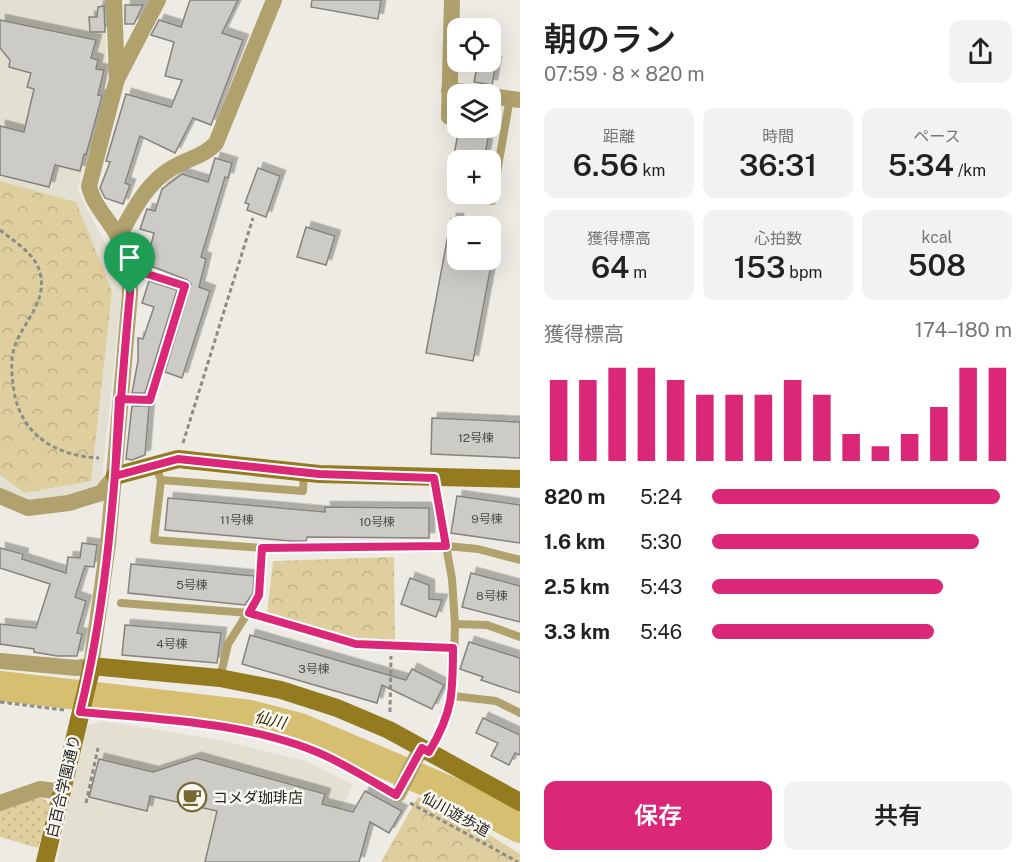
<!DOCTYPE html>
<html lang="ja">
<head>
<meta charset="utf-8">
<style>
  body { margin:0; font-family:"Public Sans","Noto Sans JP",sans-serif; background:#f2f2f2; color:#222; height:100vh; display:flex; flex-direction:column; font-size:22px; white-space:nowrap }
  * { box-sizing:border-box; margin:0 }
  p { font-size:20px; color:#767676 }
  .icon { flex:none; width:33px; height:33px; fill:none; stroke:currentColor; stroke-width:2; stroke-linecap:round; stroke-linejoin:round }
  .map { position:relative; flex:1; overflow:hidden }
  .side { display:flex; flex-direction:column; background:#fff; width:516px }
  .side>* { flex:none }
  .fabs { position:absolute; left:447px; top:18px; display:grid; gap:12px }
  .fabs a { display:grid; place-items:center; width:54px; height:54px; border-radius:12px; background:#fff; box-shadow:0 6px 24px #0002; font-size:30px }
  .pin { position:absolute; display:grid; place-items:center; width:51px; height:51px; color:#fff; margin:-62px -26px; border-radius:50% 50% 50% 0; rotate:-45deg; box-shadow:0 0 6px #0007 }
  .pin .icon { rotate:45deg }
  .round { display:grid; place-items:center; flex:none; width:63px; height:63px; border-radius:12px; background:#f2f2f2 }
  .headline { display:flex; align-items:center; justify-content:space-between; height:102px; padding:0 24px }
  h1 { font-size:33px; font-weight:600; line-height:45px }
  .metrics { display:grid; grid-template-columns:repeat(3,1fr); gap:9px; height:102px; padding:6px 24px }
  .metrics div { display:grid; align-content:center; border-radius:12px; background:#f2f2f2; text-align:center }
  .metrics b { font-size:30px; font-weight:600 }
  .metrics small { font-size:16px; font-weight:400 }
  .metrics p { font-size:16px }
  .chart { height:168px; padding:12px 24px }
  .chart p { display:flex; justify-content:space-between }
  .chart svg { width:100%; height:108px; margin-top:6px; stroke:#db2777; stroke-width:6 }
  .cta { display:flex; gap:12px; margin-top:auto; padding:12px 24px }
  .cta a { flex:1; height:69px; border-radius:12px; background:#db2777; color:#fff; font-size:24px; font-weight:600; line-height:69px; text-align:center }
  .cta a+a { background:#f2f2f2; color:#222 }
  ul { padding:0 24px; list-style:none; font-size:20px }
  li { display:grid; grid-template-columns:96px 72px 1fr; align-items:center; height:45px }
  li i { height:15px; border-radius:8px; background:#db2777 }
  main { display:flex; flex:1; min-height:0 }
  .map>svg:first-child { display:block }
</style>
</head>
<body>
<main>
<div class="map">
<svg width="520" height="862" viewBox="0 0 520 862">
  <defs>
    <pattern id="grass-dots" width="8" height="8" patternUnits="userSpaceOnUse" patternTransform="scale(1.5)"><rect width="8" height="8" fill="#dfcf9f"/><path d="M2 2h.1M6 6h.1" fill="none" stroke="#bfb289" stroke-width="1.8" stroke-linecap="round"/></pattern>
    <pattern id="forest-crowns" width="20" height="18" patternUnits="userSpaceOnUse" patternTransform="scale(1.5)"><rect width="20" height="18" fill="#dfcf9f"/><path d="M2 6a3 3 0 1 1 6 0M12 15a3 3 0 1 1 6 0" fill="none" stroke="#bfb289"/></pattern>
    <filter id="shadow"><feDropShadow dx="5.5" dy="-5.5" stdDeviation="0" flood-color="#0004"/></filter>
  </defs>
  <rect width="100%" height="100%" fill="#edebe4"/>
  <g fill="#e3dfd1">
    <polygon points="0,0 106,0 106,93 77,189 107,247 122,289 101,487 67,498 28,502 0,489"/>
    <polygon points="103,721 224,741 305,761 353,785 336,818 367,835 359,862 57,862 84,727"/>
  </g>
  <polygon fill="url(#grass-dots)" points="42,797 50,805 38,848 0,837 0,810"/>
  <g fill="url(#forest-crowns)">
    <polygon points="0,181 76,202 112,291 91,481 24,493 0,475"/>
    <polygon points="394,557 395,643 370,644 267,614 273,561"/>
    <polygon points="418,797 449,810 520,854 520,862 381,862"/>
  </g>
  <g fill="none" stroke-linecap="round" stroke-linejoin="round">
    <polyline stroke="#d7bf72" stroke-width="30" points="0,686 250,715 300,728 456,794 520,828"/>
  </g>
  <g fill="#cdcbc5" stroke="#85837d" stroke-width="1.5" filter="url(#shadow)">
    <polygon points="190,0 238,0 222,33 243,40 211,125 193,118 175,153 140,136 125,183 130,185 123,204 105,198 100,188 110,162 106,161 126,94 171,107 182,80 165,76 174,42 151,35 159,20 181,27"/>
    <polygon points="312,0 381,0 378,19 311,7"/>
    <polygon points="125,5 143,5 134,24 125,24"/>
    <polygon points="104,6 105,32 90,32 89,17 97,17 98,7"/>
    <polygon points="0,20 96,40 91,58 98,60 96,69 104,70 98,95 102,96 86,155 84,154 80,171 55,165 49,187 0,175 0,126 24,132 34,89 27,87 31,73 9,67 10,60 0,48"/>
    <polygon points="478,62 496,62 492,85 474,82"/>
    <polygon points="459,128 490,128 484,160 453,160"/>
    <polygon points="215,158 232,163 228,178 225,177 201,257 206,259 199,287 210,291 182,378 165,372 191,284 187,280 146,264 154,233 140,229 147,209 155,211 162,189 182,174 208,182"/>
    <polygon points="258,168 280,176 266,217 247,210 249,204 245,203"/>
    <polygon points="451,219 458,219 458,260 492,260 473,361 426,353"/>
    <polygon points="306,227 335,236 326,265 297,257"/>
    <polygon points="149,281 177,290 145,393 132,393 138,361 138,338 143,339 154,307 142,303"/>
    <polygon points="132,406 149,406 145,455 132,460 126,459"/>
    <polygon points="432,418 520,422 520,458 431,454"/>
    <polygon points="457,496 520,505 520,543 451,533"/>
    <polygon points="168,498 325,512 325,507 429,508 429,538 307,537 306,541 291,541 165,530"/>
    <polygon points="82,543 97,545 94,567 85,566 75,597 86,601 77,633 82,634 77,656 57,656 34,652 34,649 0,644 0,624 36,628 50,584 0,568 0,548 23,554 22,559 66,573 68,557 80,558"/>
    <polygon points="131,564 254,576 253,593 245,605 128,593"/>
    <polygon points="471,573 520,586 520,622 462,607"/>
    <polygon points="410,578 429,585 429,599 442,600 436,617 401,604"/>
    <polygon points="125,625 221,633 217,663 122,655"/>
    <polygon points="250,635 406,680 412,669 444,685 432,709 382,685 377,703 242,664"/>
    <polygon points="469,642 520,658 520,693 481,680 483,677 460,669"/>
    <polygon points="483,718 520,735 520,755 515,753 509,765 491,756 498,743 476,733"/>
    <polygon points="196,758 325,794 322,804 353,812 365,791 402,811 389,833 370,822 359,862 205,862 217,811 150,796 147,811 89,797 99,759 153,772"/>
  </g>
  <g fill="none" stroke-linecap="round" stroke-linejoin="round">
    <g stroke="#8e8c87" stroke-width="3" stroke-dasharray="4.5 3" stroke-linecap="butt">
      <path d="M0,230c16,13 38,25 41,47 4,29 -20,47 -27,72 -4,13 -2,29 0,42 7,44 42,65 85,67"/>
      <polyline points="183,443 253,218"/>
      <polyline points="0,702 64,710"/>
      <polyline points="390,712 391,656"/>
      <path d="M97,714c78,8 162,11 234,44 18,9 35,20 53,30"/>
      <polyline points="86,803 98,748"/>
      <polyline points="410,803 518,862"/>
    </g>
    <g stroke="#b1a16c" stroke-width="8">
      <polyline points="492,201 510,98"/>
      <polyline points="120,399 150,400 185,286 141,272 130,274"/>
      <polyline points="155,465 161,480 154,540 262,548 446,546 478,549 520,560"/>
      <polyline points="161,480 303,491 304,473"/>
      <polyline points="121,603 249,613 356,644 453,648"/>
      <polyline points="455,624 487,625 520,637"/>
      <polyline points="220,678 228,644 259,595 262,548"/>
      <polyline points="453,696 496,701 520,713"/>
      <polyline points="430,752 448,717 453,696 455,624 452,579 434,478"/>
    </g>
    <g stroke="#b1a16c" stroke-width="16">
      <polyline points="117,79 158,0"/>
      <polyline points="449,90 482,94"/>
      <polyline points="490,96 520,100"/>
      <polyline points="449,117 452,0"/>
      <path d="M118,238c14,-25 28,-55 54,-70 14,-9 33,-12 44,-25l58,-143"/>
      <polyline points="0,496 28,508 69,503 101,493 114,477"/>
      <polyline points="0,661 77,668 91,666"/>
      <path d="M90,674l18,-130 22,-250c0,-19 -3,-38 -11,-55 -8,-18 -26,-33 -30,-53l28,-107 -3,-79"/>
      <polyline points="398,794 421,748"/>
      <polyline points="0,803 40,789 62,792"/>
    </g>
    <g stroke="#947b20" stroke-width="18">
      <polyline points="115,476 178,459 319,474 520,479"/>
      <polyline points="91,666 220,678 281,690 337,708 389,730 520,802"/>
      <polyline points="45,862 90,674"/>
    </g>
  </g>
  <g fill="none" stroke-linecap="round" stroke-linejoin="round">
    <g stroke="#fff" stroke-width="12">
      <path id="route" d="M130,294c-14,139 -16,282 -50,418 80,7 180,11 252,47 22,11 43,24 64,36l26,-47 7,4c24,-40 24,-59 24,-104l-97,-4 -107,-31 10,-18 3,-47 184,-2 -12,-68 -115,-4 -141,-15 -63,17 4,-77 31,1 35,-114 -44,-14 -11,2v20"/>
    </g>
    <use href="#route" stroke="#db2777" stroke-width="8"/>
  </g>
  <defs>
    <g id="cafe-ring" transform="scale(1.5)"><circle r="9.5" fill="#faf8f1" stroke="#766734" stroke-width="1.5"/><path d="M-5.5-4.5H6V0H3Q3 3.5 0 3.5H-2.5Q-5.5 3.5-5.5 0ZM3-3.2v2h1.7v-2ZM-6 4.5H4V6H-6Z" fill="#766734"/></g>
  </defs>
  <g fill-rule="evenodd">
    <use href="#cafe-ring" x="192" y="797"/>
  </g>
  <g text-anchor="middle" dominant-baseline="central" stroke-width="5" stroke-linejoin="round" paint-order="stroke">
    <g font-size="12" fill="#4f4e4a">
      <text x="476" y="438">12号棟</text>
      <text x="487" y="519">9号棟</text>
      <text x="237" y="520">11号棟</text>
      <text x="377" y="522">10号棟</text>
      <text x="192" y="585">5号棟</text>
      <text x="492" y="596">8号棟</text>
      <text x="172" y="644">4号棟</text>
      <text x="314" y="669">3号棟</text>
    </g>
    <g font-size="15" fill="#252421" stroke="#faf8f1">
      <text transform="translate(63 786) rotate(-77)">白百合学園通り</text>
      <text transform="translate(456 814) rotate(29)">仙川遊歩道</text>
    </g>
    <g font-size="15" fill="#252421" stroke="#faf8f1" text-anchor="start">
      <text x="213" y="797">コメダ珈琲店</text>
    </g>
    <g font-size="16" font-style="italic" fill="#362c08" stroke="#faf8f1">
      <text transform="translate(270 720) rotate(13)">仙川</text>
    </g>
  </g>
</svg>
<div class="fabs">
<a><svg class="icon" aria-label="locate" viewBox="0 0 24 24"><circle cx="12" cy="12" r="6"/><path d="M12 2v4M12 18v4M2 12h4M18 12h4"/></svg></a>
<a><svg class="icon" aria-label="layers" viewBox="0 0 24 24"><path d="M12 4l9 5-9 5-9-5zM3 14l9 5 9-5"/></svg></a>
<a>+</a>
<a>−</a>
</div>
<div class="pin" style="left:130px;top:294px;background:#1e9e55"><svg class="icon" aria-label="arrive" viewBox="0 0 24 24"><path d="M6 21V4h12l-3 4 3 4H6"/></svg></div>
</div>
<section class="side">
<div class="headline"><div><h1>朝のラン</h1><p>07:59 · 8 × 820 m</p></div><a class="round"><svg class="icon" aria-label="share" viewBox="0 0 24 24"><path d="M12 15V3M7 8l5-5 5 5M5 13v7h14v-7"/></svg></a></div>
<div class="metrics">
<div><p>距離</p><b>6.56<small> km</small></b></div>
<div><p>時間</p><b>36:31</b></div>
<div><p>ペース</p><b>5:34<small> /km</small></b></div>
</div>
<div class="metrics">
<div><p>獲得標高</p><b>64<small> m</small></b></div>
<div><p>心拍数</p><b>153<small> bpm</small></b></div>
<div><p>kcal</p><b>508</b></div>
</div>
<div class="chart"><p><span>獲得標高</span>174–180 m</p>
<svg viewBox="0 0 160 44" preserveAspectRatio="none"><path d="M5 44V11M15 44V11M25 44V6M35 44V6M45 44V11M55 44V17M65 44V17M75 44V17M85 44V11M95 44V17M105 44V33M115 44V38M125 44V33M135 44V22M145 44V6M155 44V6"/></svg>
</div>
<ul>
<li><b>820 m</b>5:24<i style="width:96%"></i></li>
<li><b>1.6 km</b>5:30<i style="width:89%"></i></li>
<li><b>2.5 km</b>5:43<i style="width:77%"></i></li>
<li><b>3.3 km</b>5:46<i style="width:74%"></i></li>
</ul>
<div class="cta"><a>保存</a><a>共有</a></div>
</section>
</main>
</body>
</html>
